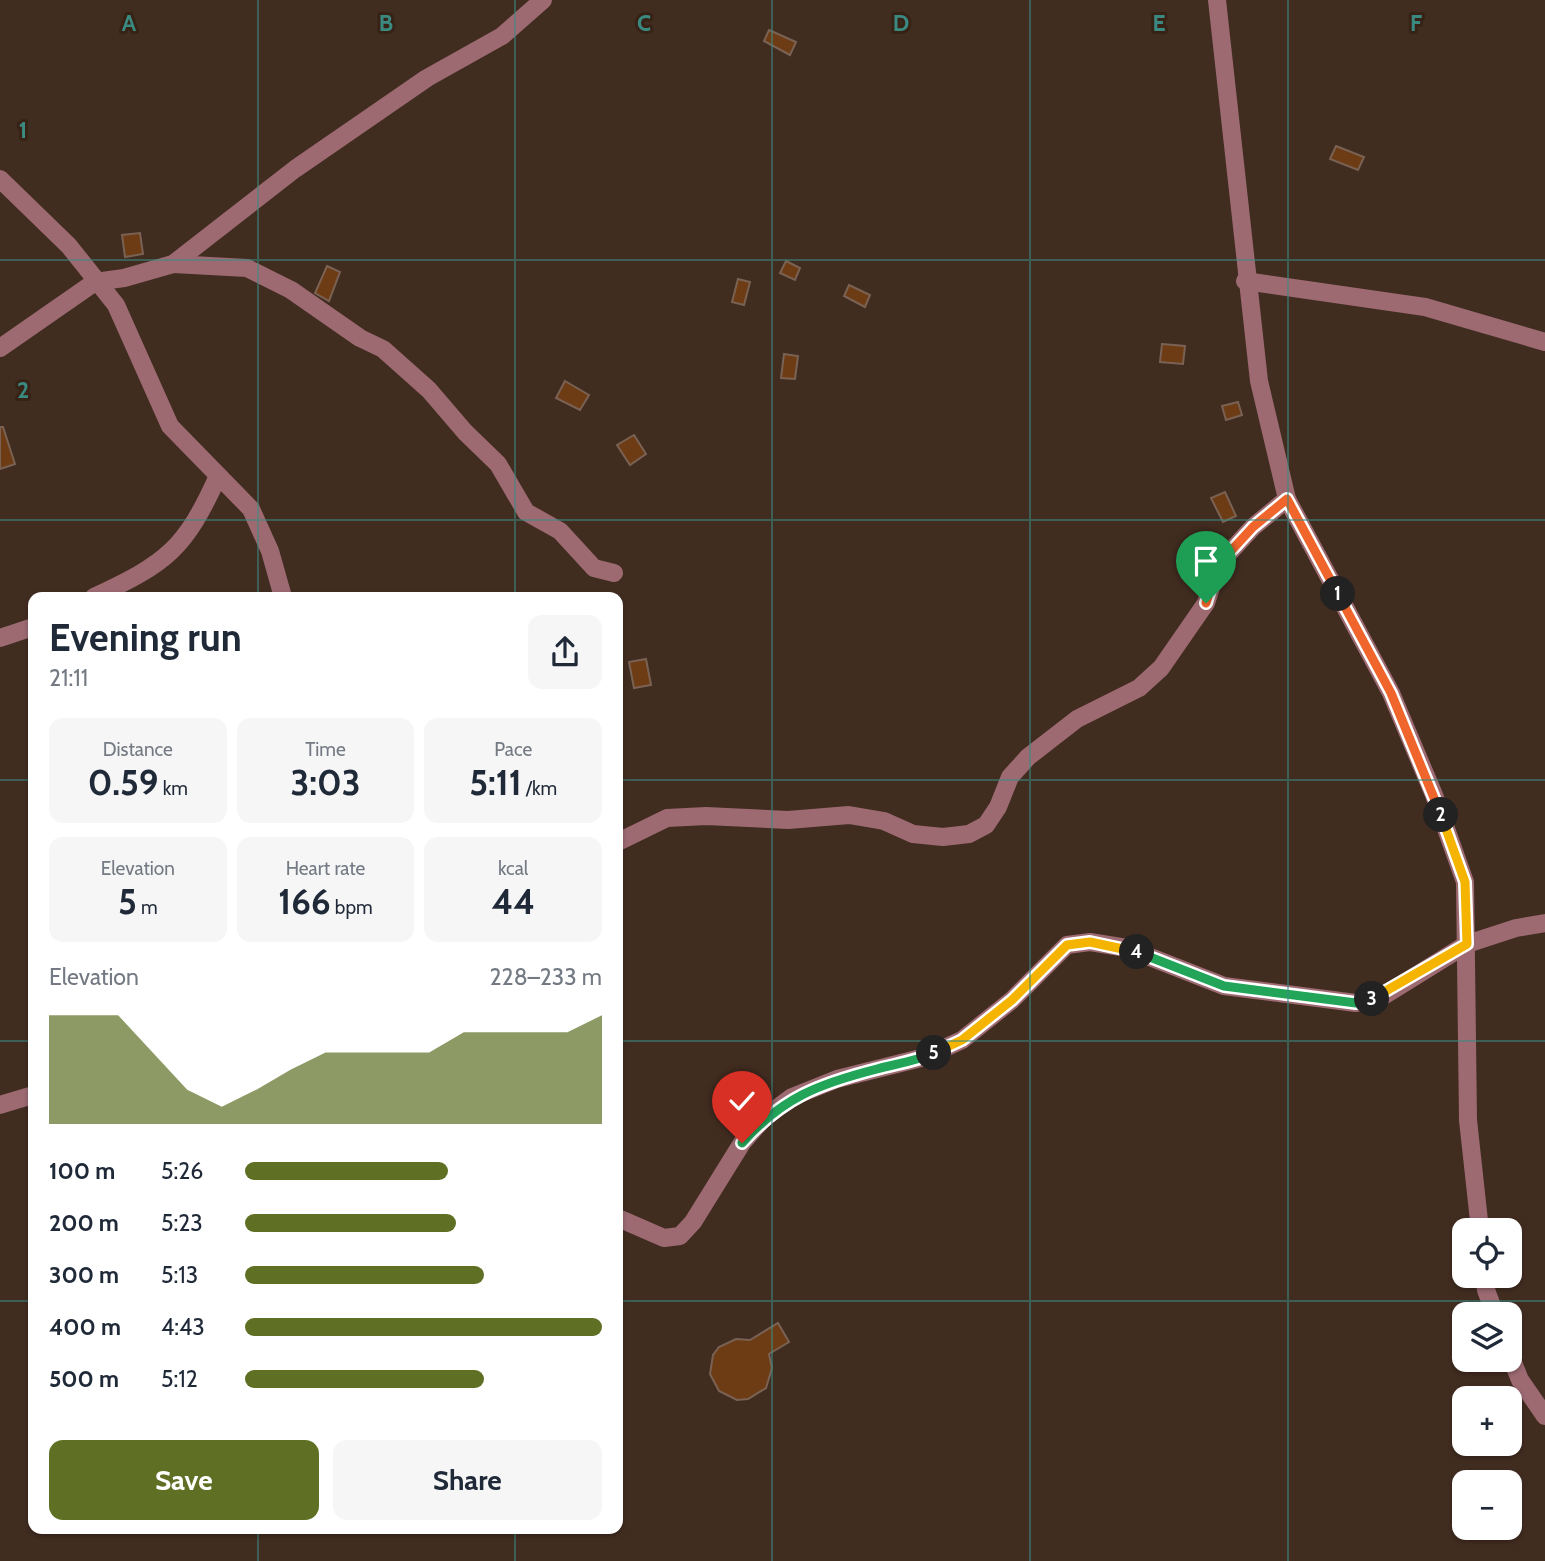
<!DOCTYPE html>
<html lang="en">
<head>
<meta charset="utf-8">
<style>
  body { margin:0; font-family:Cabin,sans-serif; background:#f6f6f7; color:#1f2937; height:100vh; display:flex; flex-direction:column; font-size:26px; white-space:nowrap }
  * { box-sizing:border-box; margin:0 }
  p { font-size:23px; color:#747a83 }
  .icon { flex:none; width:38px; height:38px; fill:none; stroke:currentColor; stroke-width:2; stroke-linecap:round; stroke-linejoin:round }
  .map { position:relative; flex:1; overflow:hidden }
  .sheet { position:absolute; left:28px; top:592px; width:595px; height:942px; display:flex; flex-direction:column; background:#fff; border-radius:14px; box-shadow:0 2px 5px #0004 }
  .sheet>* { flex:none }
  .buttons { position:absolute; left:1452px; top:1218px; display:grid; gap:14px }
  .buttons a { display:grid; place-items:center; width:70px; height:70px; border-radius:14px; background:#fff; box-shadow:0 2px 5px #0004; font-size:35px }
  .pin { position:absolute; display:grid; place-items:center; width:60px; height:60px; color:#fff; margin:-72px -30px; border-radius:50% 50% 50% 0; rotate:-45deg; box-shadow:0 0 7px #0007 }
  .pin .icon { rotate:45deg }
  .km { position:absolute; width:35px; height:35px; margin:-18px; border-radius:50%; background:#222; color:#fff; font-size:19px; line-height:35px; text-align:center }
  .round { display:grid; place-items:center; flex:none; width:74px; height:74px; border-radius:14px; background:#f6f6f7 }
  .overview { display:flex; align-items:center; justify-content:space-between; height:119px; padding:0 21px }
  h1 { font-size:38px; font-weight:700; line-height:52px }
  .figures { display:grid; grid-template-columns:repeat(3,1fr); gap:10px; height:119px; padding:7px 21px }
  .figures div { display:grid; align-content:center; border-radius:14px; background:#f6f6f7; text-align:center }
  .figures b { font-size:35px; font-weight:700 }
  .figures small { font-size:19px; font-weight:400 }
  .figures p { font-size:19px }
  .chart { height:196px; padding:14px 21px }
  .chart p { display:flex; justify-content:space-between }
  .chart svg { width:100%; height:126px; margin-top:7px; fill:#5f7024; opacity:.7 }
  .primary-button { display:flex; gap:14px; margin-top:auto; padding:14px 21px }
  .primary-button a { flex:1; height:80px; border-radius:14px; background:#5f7024; color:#fff; font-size:28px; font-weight:700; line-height:80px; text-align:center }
  .primary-button a+a { background:#f6f6f7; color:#1f2937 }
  ul { padding:0 21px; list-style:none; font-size:23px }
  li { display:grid; grid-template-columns:112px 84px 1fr; align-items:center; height:52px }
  li i { height:18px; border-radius:9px; background:#5f7024 }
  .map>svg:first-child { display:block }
</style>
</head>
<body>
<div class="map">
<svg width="1545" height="1561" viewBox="0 0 1545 1561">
  <rect width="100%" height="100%" fill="#412c20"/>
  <g fill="#6e3c14" stroke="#796253" stroke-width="2">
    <polygon points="769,30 796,42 790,55 764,41"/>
    <polygon points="1336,146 1364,157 1358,170 1330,159"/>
    <polygon points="140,233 143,254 125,257 122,235"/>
    <polygon points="786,261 800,268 795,280 780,273"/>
    <polygon points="327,266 340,272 329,301 315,293"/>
    <polygon points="738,279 750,282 744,305 732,302"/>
    <polygon points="849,285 870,295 865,307 844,296"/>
    <polygon points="1162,344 1185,346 1183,364 1160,362"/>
    <polygon points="784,354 798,356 795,379 781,378"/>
    <polygon points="565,381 589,395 580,410 556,398"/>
    <polygon points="1238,402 1242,415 1226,420 1222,406"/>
    <polygon points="0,427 3,427 15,464 0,469"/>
    <polygon points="634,435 646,454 630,465 617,445"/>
    <polygon points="1225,492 1236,516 1223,522 1211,498"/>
    <polygon points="646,659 651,685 634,688 629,662"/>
    <polygon points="778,1323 789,1342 769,1354 772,1368 766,1388 748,1399 737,1400 719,1391 710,1374 713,1355 719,1347 736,1339 750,1340"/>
  </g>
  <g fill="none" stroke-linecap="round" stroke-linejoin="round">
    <g stroke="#9d6a72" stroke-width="18">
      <polyline points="1217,0 1259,381 1287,499 1391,693 1434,795 1465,882 1468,1120 1480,1230"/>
      <polyline points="0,179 69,246 116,305 170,426 251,509 270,551 283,597"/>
      <polyline points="173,264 247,268 291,290 360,338 383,349 429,390 465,432 498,464 526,512 560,531 594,568 614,573"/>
      <polyline points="1245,281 1425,307 1545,342"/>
      <polyline points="0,348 95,282 124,278 173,264 295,169 427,78 502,36 543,0"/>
      <path d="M94,597c73,-34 91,-48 124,-121"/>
      <polyline points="0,638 33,627"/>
      <polyline points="618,842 667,818 706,816 788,820 849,815 884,821 913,834 943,837 969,834 986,825 998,807 1010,777 1028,757 1077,719 1139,688 1161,668 1206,603 1218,565 1253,527 1287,499"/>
      <polyline points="0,1105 33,1095"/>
      <polyline points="618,1218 664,1238 680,1236 693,1222 742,1143 764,1118 792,1097 837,1079 925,1057 962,1040 1012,1000 1067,945 1090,942 1127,948 1224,986 1356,1003 1380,998 1467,944 1516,928 1545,923"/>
      <polyline points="1484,1276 1486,1290 1495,1314"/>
      <polyline points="1510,1355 1520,1380 1545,1416"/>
    </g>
  </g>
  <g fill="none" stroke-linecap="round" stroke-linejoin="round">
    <g stroke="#fff" stroke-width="14">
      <polyline id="split-1" points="1206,603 1218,565 1253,527 1287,499 1338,594"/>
    </g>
    <g stroke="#fff" stroke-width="14">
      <polyline id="split-2" points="1338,594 1391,693 1441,815"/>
    </g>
    <g stroke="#fff" stroke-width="14">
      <polyline id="split-3" points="1372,999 1467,944 1465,882 1441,815"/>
    </g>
    <g stroke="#fff" stroke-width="14">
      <polyline id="split-4" points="1137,952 1224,986 1356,1003 1372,999"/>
    </g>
    <g stroke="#fff" stroke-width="14">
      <polyline id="split-5" points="934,1053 962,1040 1012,1000 1067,945 1090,942 1137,952"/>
    </g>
    <g stroke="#fff" stroke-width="14">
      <path id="split-6" d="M742,1143c40,-45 76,-59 135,-74 19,-5 39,-8 57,-16"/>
    </g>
    <use href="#split-1" stroke="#f0652b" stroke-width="9"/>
    <use href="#split-2" stroke="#f0652b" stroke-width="9"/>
    <use href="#split-3" stroke="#f5b400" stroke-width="9"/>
    <use href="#split-4" stroke="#22a559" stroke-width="9"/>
    <use href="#split-5" stroke="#f5b400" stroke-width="9"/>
    <use href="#split-6" stroke="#22a559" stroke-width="9"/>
  </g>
  <path fill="none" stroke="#3b8a82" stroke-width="2" stroke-opacity="0.55" d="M258,0v597M515,0v597M772,0v1561M1030,0v1561M1288,0v1561M0,260h1545M0,520h1545M0,780h33M618,780h927M0,1041h33M618,1041h927M0,1301h33M618,1301h927M258,1528v33M515,1528v33"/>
  <g font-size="23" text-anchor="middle" font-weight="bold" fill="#3b8a82" stroke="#372216" stroke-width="6" stroke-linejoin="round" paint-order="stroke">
    <text x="129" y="31">A</text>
    <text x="386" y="31">B</text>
    <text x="644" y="31">C</text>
    <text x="901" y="31">D</text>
    <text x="1159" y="31">E</text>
    <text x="1416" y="31">F</text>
    <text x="23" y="138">1</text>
    <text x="23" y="398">2</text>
  </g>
</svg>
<div class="buttons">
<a><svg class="icon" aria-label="locate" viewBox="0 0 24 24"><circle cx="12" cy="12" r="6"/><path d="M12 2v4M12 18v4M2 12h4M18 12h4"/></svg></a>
<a><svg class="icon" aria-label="layers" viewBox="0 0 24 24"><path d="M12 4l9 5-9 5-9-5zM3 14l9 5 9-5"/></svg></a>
<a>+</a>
<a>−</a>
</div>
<div class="pin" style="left:1206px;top:603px;background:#1e9e55"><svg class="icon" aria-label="arrive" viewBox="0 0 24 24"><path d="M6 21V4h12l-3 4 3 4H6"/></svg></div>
<div class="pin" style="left:742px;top:1143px;background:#d93025"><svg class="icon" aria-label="check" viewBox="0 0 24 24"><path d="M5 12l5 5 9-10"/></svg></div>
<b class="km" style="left:1338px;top:594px">1</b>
<b class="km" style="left:1441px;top:815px">2</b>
<b class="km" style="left:1372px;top:999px">3</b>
<b class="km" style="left:1137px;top:952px">4</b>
<b class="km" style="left:934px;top:1053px">5</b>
<section class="sheet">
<div class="overview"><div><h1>Evening run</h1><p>21:11</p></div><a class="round"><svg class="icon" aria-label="share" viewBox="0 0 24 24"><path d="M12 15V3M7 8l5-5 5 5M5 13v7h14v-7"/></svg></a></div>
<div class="figures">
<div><p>Distance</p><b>0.59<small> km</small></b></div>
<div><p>Time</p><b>3:03</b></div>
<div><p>Pace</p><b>5:11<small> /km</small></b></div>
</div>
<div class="figures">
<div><p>Elevation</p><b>5<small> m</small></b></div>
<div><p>Heart rate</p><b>166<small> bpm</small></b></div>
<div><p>kcal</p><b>44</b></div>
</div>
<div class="chart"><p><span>Elevation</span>228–233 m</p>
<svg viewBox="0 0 160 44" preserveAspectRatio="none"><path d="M0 44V6L10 6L20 6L30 19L40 32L50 38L60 32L70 25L80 19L90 19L100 19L110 19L120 12L130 12L140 12L150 12L160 6V44z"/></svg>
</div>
<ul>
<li><b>100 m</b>5:26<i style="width:57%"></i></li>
<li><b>200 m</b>5:23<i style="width:59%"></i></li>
<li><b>300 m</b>5:13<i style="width:67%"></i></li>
<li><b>400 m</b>4:43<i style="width:100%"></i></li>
<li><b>500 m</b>5:12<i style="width:67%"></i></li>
</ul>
<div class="primary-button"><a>Save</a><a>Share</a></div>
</section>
</div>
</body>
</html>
